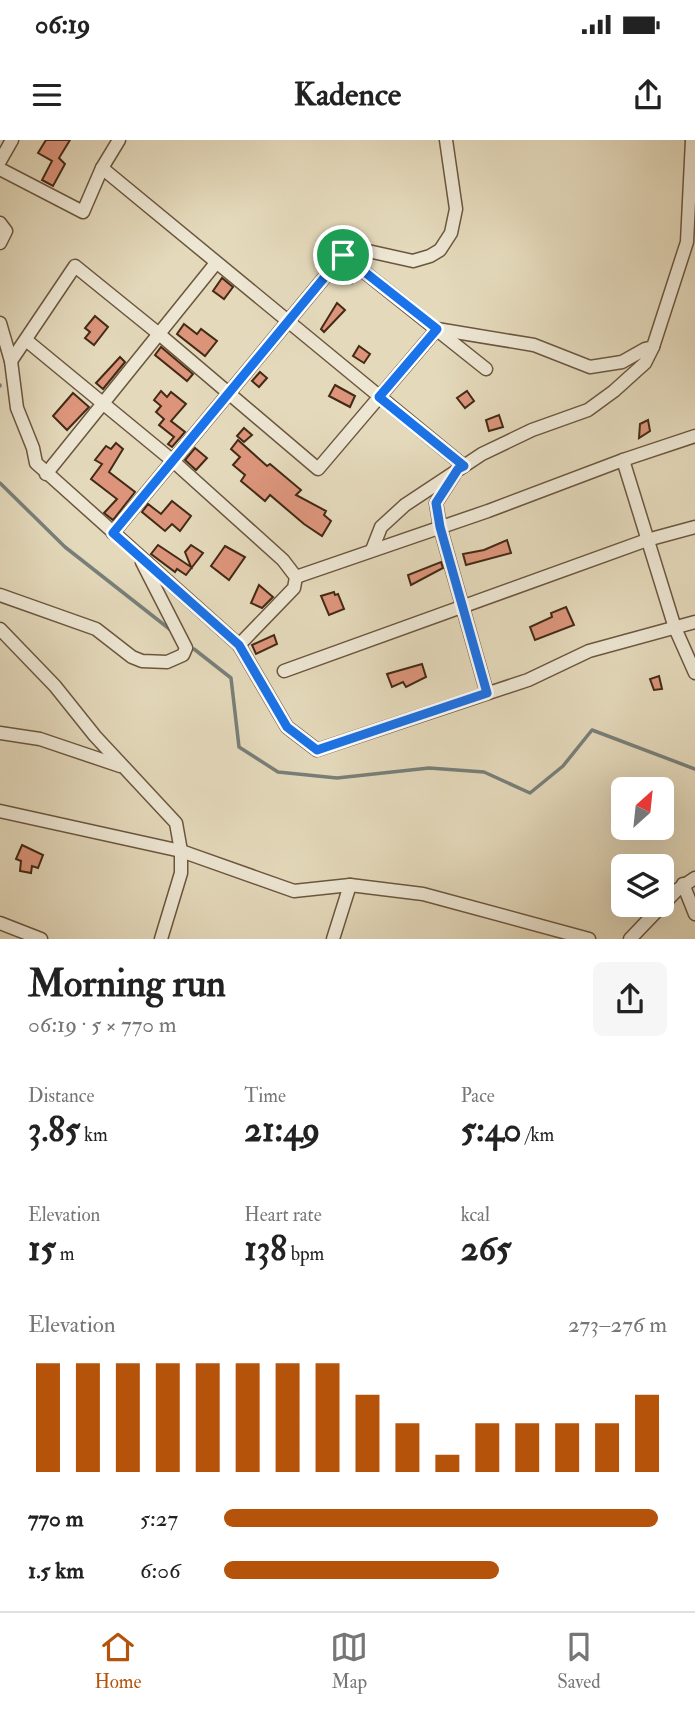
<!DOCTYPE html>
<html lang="en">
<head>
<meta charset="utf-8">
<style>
  body { margin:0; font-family:"IM FELL Double Pica",serif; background:#f6f6f6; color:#222; height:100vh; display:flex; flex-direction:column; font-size:26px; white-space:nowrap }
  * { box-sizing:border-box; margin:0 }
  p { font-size:23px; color:#767676 }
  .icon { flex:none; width:38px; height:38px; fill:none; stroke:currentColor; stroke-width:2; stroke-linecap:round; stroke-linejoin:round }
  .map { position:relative; height:799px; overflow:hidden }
  .panel { display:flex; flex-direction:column; background:#fff; flex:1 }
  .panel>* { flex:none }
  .needle { width:46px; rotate:27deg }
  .fabs { position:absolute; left:611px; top:637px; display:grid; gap:14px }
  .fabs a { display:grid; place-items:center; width:63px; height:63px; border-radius:10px; background:#fff; box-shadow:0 7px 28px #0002; font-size:35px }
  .pin { position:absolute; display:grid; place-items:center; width:60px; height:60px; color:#fff; margin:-30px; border:4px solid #fff; border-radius:50%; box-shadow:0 2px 7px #0007 }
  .round { display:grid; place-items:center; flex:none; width:74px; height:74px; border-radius:10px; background:#f6f6f6 }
  .overview { display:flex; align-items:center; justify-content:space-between; height:119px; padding:0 28px }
  h1 { font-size:38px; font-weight:700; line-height:52px }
  .stats { display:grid; grid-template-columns:repeat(3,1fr); gap:10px; height:119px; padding:7px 28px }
  .stats div { display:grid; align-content:center }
  .stats b { font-size:35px; font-weight:700 }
  .stats small { font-size:19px; font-weight:400 }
  .stats p { font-size:19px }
  .chart { height:196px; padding:14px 28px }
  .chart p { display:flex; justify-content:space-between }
  .chart svg { width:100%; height:126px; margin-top:7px; stroke:#b45309; stroke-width:6 }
  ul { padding:0 28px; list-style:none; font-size:23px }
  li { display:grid; grid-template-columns:112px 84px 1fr; align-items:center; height:52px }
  li i { height:18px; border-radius:9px; background:#b45309 }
  .status { display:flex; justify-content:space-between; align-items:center; height:49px; padding:0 35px; background:#fff; direction:ltr }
  .status svg { height:19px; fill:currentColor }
  header { display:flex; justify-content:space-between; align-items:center; height:91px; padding:0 28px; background:#fff; font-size:32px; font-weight:700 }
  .menu { display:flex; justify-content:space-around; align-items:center; height:98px; border-top:2px solid #e0e0e0; background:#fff; font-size:19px; color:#767676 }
  .menu a { display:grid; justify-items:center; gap:4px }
  .menu .active { color:#b45309 }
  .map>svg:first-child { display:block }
</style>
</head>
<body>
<div class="status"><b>06:19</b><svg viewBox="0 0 49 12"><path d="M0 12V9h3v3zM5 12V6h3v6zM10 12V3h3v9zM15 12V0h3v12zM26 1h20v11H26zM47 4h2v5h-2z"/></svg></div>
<header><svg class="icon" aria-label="menu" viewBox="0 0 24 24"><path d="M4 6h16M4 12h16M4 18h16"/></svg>Kadence<svg class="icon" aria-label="share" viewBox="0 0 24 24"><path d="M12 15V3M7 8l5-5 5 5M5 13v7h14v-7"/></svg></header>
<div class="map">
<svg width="695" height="799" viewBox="0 0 695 799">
  <rect width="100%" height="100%" fill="#e4d9bb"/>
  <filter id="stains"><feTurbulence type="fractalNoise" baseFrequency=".00286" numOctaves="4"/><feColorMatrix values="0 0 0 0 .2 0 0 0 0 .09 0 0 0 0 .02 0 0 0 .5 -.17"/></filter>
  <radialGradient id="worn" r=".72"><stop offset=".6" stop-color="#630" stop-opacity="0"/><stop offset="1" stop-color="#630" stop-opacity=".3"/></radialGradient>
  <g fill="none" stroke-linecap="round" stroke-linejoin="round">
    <g stroke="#787f79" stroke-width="3.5">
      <polyline points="0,245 0,246"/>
      <polyline points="0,343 65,407 172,491"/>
      <polyline points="194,509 231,538 239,607 278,632 337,638 429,628 484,632 530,653 563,626 592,590 695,629"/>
    </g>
  </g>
  <g fill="#dc957b" stroke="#432a15" stroke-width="2">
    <polygon points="46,0 70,0 59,18 65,24 53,46 42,40 52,21 38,13"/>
    <polygon points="346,129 357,137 352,143 342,134"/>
    <polygon points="222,138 233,147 224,159 213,151"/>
    <polygon points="337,163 345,170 324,192 321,189"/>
    <polygon points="95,176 108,187 94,205 85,198 90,192 85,188"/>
    <polygon points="184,184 197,194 201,189 217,201 205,216 177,194"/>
    <polygon points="359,206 370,214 364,223 353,216"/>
    <polygon points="161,207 193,234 187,241 155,215"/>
    <polygon points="120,217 125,222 103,249 96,243"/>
    <polygon points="260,232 267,238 259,247 252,241"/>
    <polygon points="335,245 355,256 350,267 329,256"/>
    <polygon points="161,251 167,257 171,252 186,264 171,281 185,292 172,307 168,304 174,297 159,285 164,279 156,272 161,266 154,260"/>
    <polygon points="467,251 474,261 465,268 457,258"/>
    <polygon points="73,253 89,267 67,290 53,276"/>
    <polygon points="499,275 503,287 489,291 486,280"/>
    <polygon points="648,280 650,291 639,298 640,284"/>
    <polygon points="244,288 252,295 244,302 237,296"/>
    <polygon points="238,300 267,326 270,324 301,350 296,355 326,371 324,375 331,381 322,396 304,384 270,355 265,361 241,341 245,335 233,325 240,317 231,309"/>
    <polygon points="116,303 123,309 109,332 135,352 113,380 104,373 117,359 91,339 102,324 95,320 106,306 111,309"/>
    <polygon points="195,308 207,318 196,330 185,320"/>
    <polygon points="172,361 191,376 180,391 172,384 165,391 142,372 148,364 161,374"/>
    <polygon points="507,400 511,413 466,425 463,414 484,410"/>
    <polygon points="158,405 191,427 185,412 191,405 203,413 186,435 177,429 175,432 151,414"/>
    <polygon points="225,406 245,417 229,440 211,426"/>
    <polygon points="441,422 443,428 411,445 408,435"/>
    <polygon points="259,445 273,457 262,468 251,463"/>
    <polygon points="334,452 335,455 338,454 344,469 329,475 321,456"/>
    <polygon points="566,467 574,485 535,500 530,487 552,477 551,473"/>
    <polygon points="274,495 277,504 256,514 252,505"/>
    <polygon points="422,524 426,537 406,547 403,542 392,547 387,534"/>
    <polygon points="659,536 662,549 654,550 650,539"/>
    <polygon points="22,705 43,715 38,728 32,726 31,733 20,731 21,721 16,719"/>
  </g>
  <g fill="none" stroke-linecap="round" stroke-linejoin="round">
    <g stroke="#6b563e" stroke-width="15">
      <g id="minor">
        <polyline points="0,21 12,0"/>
        <polyline points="102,28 464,326"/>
        <polyline points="0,29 83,72 102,28 119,0"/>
        <polyline points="0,83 6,91 0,103"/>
        <polyline points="343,115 486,229"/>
        <polyline points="0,183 11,221 17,268 33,308 36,323 239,505 287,587 317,610 528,540 589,511 695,482"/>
        <polyline points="26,200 173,321 283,420 296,437 294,448 239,505"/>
        <polyline points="11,221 75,126 159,194 318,329 437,189 534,205 590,227 622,222 645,209 653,207 687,102 692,0"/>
        <polyline points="623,320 675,488 695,533"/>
        <polyline points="46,334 216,123"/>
        <polyline points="454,335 436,363 440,387 487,553"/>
        <polyline points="113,393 343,115 359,109 413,121 430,116 440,110 451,93 456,69 446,0"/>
        <polyline points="372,410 381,387 405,365 482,314 532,290 588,270 614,251 645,223 653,207"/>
        <polyline points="296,437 488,371 623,320 695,296"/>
        <polyline points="0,455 96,489 132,517 142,521 167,522 183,515 186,508 142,422"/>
        <polyline points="0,489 55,546 95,596 176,683 181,711 181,733 161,799"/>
        <polyline points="284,531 647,400 695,387"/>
        <polyline points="0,593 40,599 120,626"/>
        <polyline points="0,671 181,711 294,751 350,745 423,754 589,799"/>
        <polyline points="683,744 695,774"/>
        <polyline points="0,783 41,799"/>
        <polyline points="333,799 350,745"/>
        <polyline points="630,799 677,750 695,738"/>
      </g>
    </g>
    <use href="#minor" stroke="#ede6d3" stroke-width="12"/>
  </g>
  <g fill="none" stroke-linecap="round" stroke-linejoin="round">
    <g stroke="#fff" stroke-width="14">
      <polygon id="route" points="343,115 437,189 379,257 464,326 458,329 436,363 440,387 487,553 317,610 287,587 239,505 113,393"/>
    </g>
    <use href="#route" stroke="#1a73e8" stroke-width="9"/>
  </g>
  <rect width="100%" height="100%" filter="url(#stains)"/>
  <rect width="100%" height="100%" fill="url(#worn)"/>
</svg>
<div class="fabs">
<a><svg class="needle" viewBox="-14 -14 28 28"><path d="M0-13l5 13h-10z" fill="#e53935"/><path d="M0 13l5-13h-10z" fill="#767676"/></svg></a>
<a><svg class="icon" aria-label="layers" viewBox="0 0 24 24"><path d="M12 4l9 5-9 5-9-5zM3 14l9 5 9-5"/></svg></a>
</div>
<div class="pin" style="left:343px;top:115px;background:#1e9e55"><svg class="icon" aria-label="arrive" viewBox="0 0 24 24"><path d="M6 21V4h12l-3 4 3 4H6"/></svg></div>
</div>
<section class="panel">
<div class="overview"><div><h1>Morning run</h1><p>06:19 · 5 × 770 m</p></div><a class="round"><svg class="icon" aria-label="share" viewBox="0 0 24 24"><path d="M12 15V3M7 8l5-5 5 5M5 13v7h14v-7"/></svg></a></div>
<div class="stats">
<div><p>Distance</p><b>3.85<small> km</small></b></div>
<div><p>Time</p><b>21:49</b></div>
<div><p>Pace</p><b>5:40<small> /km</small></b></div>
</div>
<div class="stats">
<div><p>Elevation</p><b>15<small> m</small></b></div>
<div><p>Heart rate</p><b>138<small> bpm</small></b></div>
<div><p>kcal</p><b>265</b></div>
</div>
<div class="chart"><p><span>Elevation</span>273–276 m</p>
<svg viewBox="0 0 160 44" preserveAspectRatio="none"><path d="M5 44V6M15 44V6M25 44V6M35 44V6M45 44V6M55 44V6M65 44V6M75 44V6M85 44V17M95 44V27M105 44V38M115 44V27M125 44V27M135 44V27M145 44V27M155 44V17"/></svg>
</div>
<ul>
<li><b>770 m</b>5:27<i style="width:98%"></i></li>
<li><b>1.5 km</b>6:06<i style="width:62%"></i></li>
</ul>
</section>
<nav class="menu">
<a class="active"><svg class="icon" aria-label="home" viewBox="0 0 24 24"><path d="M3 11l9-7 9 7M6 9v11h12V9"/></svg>Home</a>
<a><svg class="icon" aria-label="map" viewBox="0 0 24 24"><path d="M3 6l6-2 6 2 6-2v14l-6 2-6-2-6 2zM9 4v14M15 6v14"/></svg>Map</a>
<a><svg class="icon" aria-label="saved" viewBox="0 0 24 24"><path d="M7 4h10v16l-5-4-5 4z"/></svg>Saved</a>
</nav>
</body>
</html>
